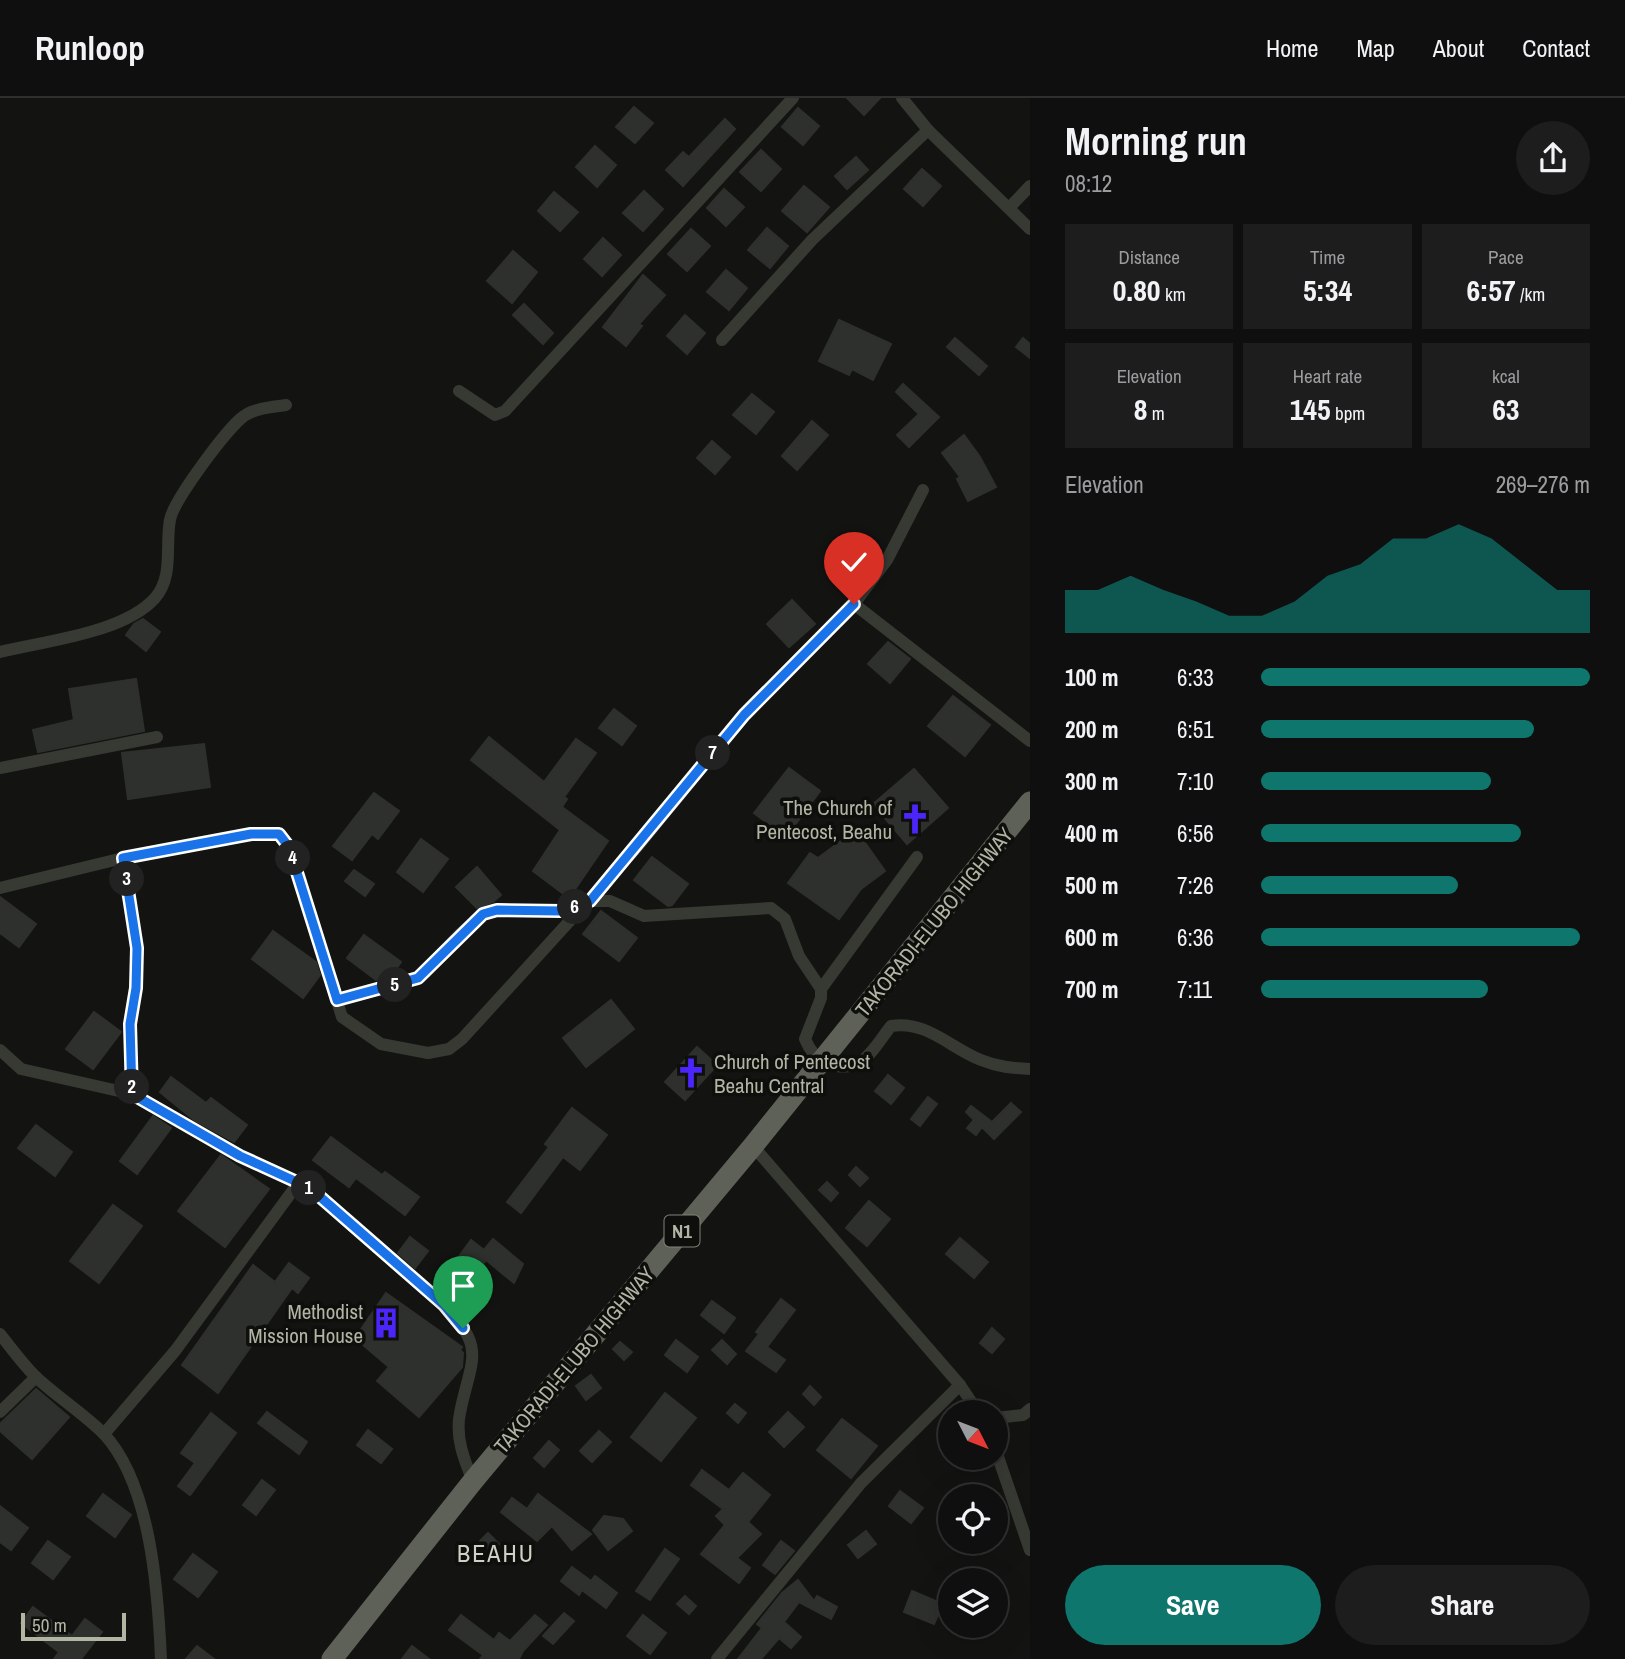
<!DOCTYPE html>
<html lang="en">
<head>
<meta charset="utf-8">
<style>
  body { margin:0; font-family:"Archivo Narrow",sans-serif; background:#1c1d1c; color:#f1f3f6; height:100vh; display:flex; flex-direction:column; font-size:26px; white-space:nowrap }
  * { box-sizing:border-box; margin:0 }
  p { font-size:23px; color:#9b9c9e }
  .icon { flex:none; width:38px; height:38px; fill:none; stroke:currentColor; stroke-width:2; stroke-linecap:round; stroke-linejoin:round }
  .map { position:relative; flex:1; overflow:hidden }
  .details { display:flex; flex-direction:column; background:#0e0f0e; width:595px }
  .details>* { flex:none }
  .needle { width:46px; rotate:132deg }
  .fabs { position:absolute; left:938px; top:1302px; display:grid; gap:14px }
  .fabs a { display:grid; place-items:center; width:70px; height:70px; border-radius:50%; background:#0e0f0e; box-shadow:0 7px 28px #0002,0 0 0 2px #2e2f2e; font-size:35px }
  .scale { position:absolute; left:21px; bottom:18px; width:105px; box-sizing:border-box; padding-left:7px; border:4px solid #b1b5a3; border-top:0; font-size:19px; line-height:24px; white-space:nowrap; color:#b1b5a3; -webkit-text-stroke:5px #0e0f0d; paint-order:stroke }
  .pin { position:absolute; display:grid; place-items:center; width:60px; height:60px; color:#fff; margin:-72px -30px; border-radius:50% 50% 50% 0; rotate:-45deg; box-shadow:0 0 7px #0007 }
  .pin .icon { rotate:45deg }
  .km { position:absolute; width:35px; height:35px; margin:-18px; border-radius:50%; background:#222; color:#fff; font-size:19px; line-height:35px; text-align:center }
  .round { display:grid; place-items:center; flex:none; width:74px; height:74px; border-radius:37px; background:#1c1d1c }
  .summary { display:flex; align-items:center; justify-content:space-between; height:119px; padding:0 35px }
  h1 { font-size:38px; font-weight:800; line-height:52px }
  .figures { display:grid; grid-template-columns:repeat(3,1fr); gap:10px; height:119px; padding:7px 35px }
  .figures div { display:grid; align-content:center; border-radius:0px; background:#1c1d1c; text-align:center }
  .figures b { font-size:30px; font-weight:800 }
  .figures small { font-size:19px; font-weight:400 }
  .figures p { font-size:19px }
  .chart { height:196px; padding:14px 35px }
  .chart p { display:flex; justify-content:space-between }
  .chart svg { width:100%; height:126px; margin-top:7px; fill:#0f766e; opacity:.7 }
  .button { display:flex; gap:14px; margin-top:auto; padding:14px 35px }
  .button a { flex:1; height:80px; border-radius:42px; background:#0f766e; color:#fff; font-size:28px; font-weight:800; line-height:80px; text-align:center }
  .button a+a { background:#1c1d1c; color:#f1f3f6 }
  ul { padding:0 35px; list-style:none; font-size:23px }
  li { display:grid; grid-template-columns:112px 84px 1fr; align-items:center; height:52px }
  li i { height:18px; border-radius:9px; background:#0f766e }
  header { display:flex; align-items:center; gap:42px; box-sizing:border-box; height:98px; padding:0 35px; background:#0e0f0e; border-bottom:2px solid #2e2f2e }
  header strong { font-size:33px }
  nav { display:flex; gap:38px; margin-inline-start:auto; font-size:24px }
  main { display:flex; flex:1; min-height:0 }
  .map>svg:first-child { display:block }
</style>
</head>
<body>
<header>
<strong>Runloop</strong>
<nav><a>Home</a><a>Map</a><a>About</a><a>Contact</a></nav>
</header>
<main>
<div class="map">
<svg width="1030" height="1561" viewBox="0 0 1030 1561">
  <rect width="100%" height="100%" fill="#131412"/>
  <g fill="#2e302d" stroke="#2e302c" stroke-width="2">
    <polygon points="847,0 880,0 864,17"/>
    <polygon points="634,9 653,25 635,45 616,29"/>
    <polygon points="798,10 819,28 803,47 782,29"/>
    <polygon points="725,21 735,31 683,88 666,72 683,54 689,59"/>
    <polygon points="595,48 616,67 597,89 576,69"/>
    <polygon points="761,52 781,71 761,93 740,74"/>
    <polygon points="856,59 868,72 847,91 835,78"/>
    <polygon points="922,71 941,88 923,108 904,91"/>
    <polygon points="804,88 829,109 807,134 782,113"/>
    <polygon points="724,91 744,109 726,128 707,110"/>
    <polygon points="644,93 663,111 643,133 623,115"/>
    <polygon points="554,94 578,114 560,133 538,113"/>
    <polygon points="767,130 788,148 770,170 748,152"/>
    <polygon points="691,131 710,148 687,173 668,156"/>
    <polygon points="603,140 621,157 602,178 584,161"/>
    <polygon points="513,153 537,174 512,205 487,183"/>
    <polygon points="726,172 747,190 729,212 707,194"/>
    <polygon points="643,177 665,197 639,226 642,228 626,248 603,229"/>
    <polygon points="524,206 553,235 543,246 513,217"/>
    <polygon points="685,217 705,235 687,256 667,238"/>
    <polygon points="839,222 891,246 873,282 852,271 849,277 819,263"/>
    <polygon points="955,240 987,268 979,277 947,249"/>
    <polygon points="1023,240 1030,246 1030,260 1016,249"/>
    <polygon points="903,286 939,319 909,349 897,337 919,316 896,294"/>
    <polygon points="752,296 774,314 756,336 733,317"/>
    <polygon points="812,323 828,337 797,372 782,358"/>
    <polygon points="964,337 980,359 996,389 968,403 957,381 960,379 942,355"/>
    <polygon points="712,343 730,359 715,376 697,360"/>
    <polygon points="792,502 815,526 789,549 767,526"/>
    <polygon points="143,521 160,534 146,553 126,537 134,526"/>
    <polygon points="888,544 910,561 890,585 868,566"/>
    <polygon points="136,581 144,633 38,654 33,632 74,622 69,591"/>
    <polygon points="953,598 990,627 965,658 928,628"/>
    <polygon points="614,611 636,628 622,647 599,630"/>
    <polygon points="489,639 544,684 576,641 596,655 564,699 567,701 562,709 608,743 569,800 533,773 560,732 471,662"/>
    <polygon points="204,646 210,689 128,701 122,655"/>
    <polygon points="789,670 820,693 786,739 754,715"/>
    <polygon points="914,671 948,710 907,746 873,706"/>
    <polygon points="374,695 399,713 378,741 372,736 352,762 333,748"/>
    <polygon points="856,732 885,773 861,791 839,821 788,785 810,755 818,760"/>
    <polygon points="421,741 448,761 423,794 397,774"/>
    <polygon points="652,759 688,786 672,807 668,808 634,782"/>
    <polygon points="477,769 501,797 493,804 477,810 456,789"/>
    <polygon points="354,772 374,786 365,798 345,783"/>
    <polygon points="0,799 36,826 19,849 0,835"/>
    <polygon points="601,813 637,840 619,863 583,836"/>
    <polygon points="273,833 316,864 320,877 303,900 252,861"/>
    <polygon points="364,837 401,864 390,879 376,882 347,860"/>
    <polygon points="611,902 634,931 586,969 563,940"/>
    <polygon points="94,914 121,934 93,971 66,951"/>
    <polygon points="697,949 717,967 685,1002 665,984"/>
    <polygon points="888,977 904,990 891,1006 875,993"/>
    <polygon points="171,979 206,1005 211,1000 247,1027 234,1044 194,1022 160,994"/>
    <polygon points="928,999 937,1006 920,1028 911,1021"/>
    <polygon points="1011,1005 1021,1014 994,1041 982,1029 976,1037 967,1030 974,1022 966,1014 971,1008 992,1024"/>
    <polygon points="572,1010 607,1037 580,1072 563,1059 521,1115 507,1104 549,1049 545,1046"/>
    <polygon points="153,1018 171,1030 137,1076 120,1063"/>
    <polygon points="36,1027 72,1054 55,1078 18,1050"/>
    <polygon points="331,1039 382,1077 385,1074 419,1099 405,1117 356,1080 349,1089 313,1062"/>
    <polygon points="221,1057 269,1091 225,1149 178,1113"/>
    <polygon points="856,1069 868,1080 860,1088 849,1077"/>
    <polygon points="827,1084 838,1095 831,1103 819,1092"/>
    <polygon points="869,1103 890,1121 867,1148 846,1130"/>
    <polygon points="113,1107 142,1128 99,1185 70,1163"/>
    <polygon points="410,1139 428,1153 415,1170 398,1155"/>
    <polygon points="960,1140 988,1164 974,1180 946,1156"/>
    <polygon points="493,1141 523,1166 514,1185 486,1162 456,1199 439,1186 471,1142 484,1152"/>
    <polygon points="289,1165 309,1180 298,1195 292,1190 218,1295 182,1267 253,1167 275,1184"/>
    <polygon points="386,1195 462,1249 460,1252 463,1255 462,1269 419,1319 377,1283 389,1269 355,1240"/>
    <polygon points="781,1201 795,1212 767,1249 785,1262 776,1274 746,1253 759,1236 756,1234"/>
    <polygon points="712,1203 735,1220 724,1235 701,1217"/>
    <polygon points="992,1230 1004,1241 992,1255 980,1245"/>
    <polygon points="676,1242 698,1259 687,1274 665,1257"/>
    <polygon points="722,1242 736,1256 727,1266 712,1252"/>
    <polygon points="620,1244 632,1254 624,1262 613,1251"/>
    <polygon points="591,1277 601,1290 586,1302 576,1288"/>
    <polygon points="810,1288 821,1299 814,1307 803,1296"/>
    <polygon points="36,1291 69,1319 32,1361 0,1333 0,1326"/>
    <polygon points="665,1295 696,1320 661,1363 631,1339"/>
    <polygon points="735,1306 746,1315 738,1325 727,1315"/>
    <polygon points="267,1314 307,1344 299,1356 258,1325"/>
    <polygon points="788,1314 804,1329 784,1349 769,1334"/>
    <polygon points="211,1315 236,1335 190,1397 178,1388 195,1365 181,1355"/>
    <polygon points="842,1321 877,1348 851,1380 817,1352"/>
    <polygon points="368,1332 392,1351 381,1365 357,1347"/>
    <polygon points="599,1333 611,1344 592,1364 580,1353"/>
    <polygon points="549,1343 559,1352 544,1369 534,1360"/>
    <polygon points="702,1372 729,1392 743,1375 770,1397 748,1424 761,1436 737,1460 750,1470 739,1485 701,1456 725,1427 716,1418 723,1411 691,1387"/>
    <polygon points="262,1382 275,1392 256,1417 243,1407"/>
    <polygon points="900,1393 923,1410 911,1425 889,1408"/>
    <polygon points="103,1396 131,1417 115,1439 87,1418"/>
    <polygon points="538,1396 591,1436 572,1452 552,1428 537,1443 501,1414 512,1400 527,1411"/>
    <polygon points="0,1408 28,1430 11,1452 0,1444"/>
    <polygon points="604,1418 623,1421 632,1433 608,1452 593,1432"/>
    <polygon points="866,1433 876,1446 858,1460 848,1447"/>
    <polygon points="488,1435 499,1446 492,1454 480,1443"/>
    <polygon points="48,1443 70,1459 53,1481 32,1465"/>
    <polygon points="781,1443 794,1453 775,1476 763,1467"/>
    <polygon points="665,1451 679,1461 650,1502 636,1493"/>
    <polygon points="193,1456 217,1474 198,1499 174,1481"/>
    <polygon points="572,1469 591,1483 595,1478 617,1495 606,1510 582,1492 579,1497 561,1483"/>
    <polygon points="798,1482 814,1503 817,1498 837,1509 831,1521 799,1504 784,1524 801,1539 791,1550 779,1540 761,1561 738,1561 762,1530 757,1526 762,1520 782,1495"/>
    <polygon points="912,1493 943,1506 934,1526 904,1514"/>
    <polygon points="685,1498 696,1508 689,1516 677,1506"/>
    <polygon points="33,1509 72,1538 85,1521 102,1534 81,1561 54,1561 59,1554 21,1525"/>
    <polygon points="564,1515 574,1523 553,1546 543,1538"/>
    <polygon points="461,1517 494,1542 499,1535 510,1543 535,1517 547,1527 523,1553 519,1561 480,1561 483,1557 449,1532"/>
    <polygon points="643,1517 666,1535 650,1556 627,1538"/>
    <polygon points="197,1548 214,1561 186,1561"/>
    <polygon points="412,1548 429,1561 402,1561"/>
  </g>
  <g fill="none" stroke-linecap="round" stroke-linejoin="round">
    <g stroke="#373933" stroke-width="12">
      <polyline points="902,0 928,32 1030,131"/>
      <polyline points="1009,110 1030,88"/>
      <polyline points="722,242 812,142 928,32"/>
      <polyline points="459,293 495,317 505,313 793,0"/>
      <polyline points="854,506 1030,643"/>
      <path d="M0,554c45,-11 124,-19 155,-54 19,-22 10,-52 15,-78 3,-19 58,-93 74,-104 11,-8 29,-9 42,-11"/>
      <polyline points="0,670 157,639"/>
      <polyline points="123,760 137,850 136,890 130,926 132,996"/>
      <polyline points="0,790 123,760 251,736 280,736 289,749 342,919 381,946 428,955 449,951 462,941 638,748 744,617 854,506 887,462 923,392"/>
      <polyline points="821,891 917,759"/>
      <path d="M337,902l81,-22 43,-45 22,-19 14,-4 65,1 28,-10h20l34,15 127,-8 14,11 14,37 22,33v9l-16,41c4,10 12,21 22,24 34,14 45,-13 64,-37 36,-6 59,22 90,34 17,7 31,8 49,9"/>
      <path d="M0,952l21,19 111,25 108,62 59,26 53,41 92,82c44,44 26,56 16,108 -5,24 4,47 13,68"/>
      <path d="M0,1236c12,15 24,32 38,45 21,19 46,35 66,55 47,51 54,157 57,225"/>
      <polyline points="960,1287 978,1314"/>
      <polyline points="0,1314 36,1279"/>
      <polyline points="996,1320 1023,1317 1030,1311"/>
      <polyline points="104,1336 175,1253 299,1084"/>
      <polyline points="996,1353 1030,1452"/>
      <polyline points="717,1561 861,1385 960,1287 753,1048"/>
    </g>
    <polyline stroke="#5e6157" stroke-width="21" points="332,1561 473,1383 753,1048 1030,704"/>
  </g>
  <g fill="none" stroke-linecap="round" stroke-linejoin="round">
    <g stroke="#fff" stroke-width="14">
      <polyline id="route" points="463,1230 444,1207 310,1090 240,1058 132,996 130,926 136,890 137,850 123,760 251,736 279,736 289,749 337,902 418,880 483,816 497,812 562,813 590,803 744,617 854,506"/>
    </g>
    <use href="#route" stroke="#1a73e8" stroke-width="9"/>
  </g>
  <defs>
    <g id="church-bare" transform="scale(2.415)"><path d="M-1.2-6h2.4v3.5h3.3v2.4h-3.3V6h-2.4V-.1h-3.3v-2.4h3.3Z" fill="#4b25f9" stroke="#0e0f0d" stroke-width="2.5" paint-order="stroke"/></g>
    <g id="building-bare" transform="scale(2.415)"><path d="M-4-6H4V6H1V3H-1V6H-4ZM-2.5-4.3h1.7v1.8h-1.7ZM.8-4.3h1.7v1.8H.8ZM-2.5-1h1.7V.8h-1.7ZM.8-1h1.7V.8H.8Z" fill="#4b25f9" stroke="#0e0f0d" stroke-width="2.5" paint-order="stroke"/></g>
  </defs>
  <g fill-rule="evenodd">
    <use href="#church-bare" x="915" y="721"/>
    <use href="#church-bare" x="691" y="975"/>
    <use href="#building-bare" x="386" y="1225"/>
  </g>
  <g text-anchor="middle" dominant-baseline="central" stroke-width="7" stroke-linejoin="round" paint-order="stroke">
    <rect fill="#0e0f0d" stroke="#808376" stroke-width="2" x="664.5" y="1117.5" width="35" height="31" rx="5"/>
    <g font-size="19" font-weight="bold" fill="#b1b5a3">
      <text x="682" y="1133">N1</text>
    </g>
    <g font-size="21" fill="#b1b5a3" stroke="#0e0f0d" text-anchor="end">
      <text x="892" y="709">The Church of<tspan x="892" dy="24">Pentecost, Beahu</tspan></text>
      <text x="714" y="963" text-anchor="start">Church of Pentecost<tspan x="714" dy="24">Beahu Central</tspan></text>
      <text x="363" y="1213">Methodist<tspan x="363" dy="24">Mission House</tspan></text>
    </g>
    <g font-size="21" fill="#b1b5a3" stroke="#0e0f0d">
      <text transform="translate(934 824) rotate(-51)">TAKORADI-ELUBO HIGHWAY</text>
      <text transform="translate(574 1262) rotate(-50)">TAKORADI-ELUBO HIGHWAY</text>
    </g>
    <g font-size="24" letter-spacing="2" fill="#ced1c4" stroke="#0e0f0d">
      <text x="496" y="1455">BEAHU</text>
    </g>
  </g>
</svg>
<div class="fabs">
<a><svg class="needle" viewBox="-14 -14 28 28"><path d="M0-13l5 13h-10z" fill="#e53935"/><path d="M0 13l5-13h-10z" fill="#9b9c9e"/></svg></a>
<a><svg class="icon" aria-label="locate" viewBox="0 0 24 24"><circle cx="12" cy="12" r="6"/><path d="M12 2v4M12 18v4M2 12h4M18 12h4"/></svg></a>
<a><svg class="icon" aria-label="layers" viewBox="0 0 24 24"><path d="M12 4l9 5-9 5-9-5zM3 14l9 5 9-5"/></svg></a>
</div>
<div class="scale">50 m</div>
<div class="pin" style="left:463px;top:1230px;background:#1e9e55"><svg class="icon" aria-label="arrive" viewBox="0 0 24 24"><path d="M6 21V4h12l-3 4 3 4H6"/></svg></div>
<div class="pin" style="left:854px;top:506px;background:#d93025"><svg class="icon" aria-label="check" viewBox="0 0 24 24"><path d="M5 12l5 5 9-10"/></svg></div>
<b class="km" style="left:309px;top:1090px">1</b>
<b class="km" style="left:132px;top:989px">2</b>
<b class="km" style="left:127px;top:781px">3</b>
<b class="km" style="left:293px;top:760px">4</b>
<b class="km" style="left:395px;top:887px">5</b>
<b class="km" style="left:575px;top:809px">6</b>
<b class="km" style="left:713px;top:655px">7</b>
</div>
<section class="details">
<div class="summary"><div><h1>Morning run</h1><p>08:12</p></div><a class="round"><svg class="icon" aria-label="share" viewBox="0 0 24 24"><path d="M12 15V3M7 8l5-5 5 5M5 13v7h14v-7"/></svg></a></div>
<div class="figures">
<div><p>Distance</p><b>0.80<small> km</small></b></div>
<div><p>Time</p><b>5:34</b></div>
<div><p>Pace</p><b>6:57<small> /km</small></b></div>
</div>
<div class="figures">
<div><p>Elevation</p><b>8<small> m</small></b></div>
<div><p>Heart rate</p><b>145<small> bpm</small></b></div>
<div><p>kcal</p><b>63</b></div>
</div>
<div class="chart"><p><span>Elevation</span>269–276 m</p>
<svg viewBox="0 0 160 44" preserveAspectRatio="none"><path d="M0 44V29L10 29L20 24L30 29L40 33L50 38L60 38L70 33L80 24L90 20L100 11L110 11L120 6L130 11L140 20L150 29L160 29V44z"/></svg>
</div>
<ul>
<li><b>100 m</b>6:33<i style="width:100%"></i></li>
<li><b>200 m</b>6:51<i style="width:83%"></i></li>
<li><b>300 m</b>7:10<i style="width:70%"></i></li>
<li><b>400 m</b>6:56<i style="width:79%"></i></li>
<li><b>500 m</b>7:26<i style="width:60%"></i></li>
<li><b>600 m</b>6:36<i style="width:97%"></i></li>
<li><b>700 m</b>7:11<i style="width:69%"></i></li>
</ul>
<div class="button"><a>Save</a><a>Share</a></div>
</section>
</main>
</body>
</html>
